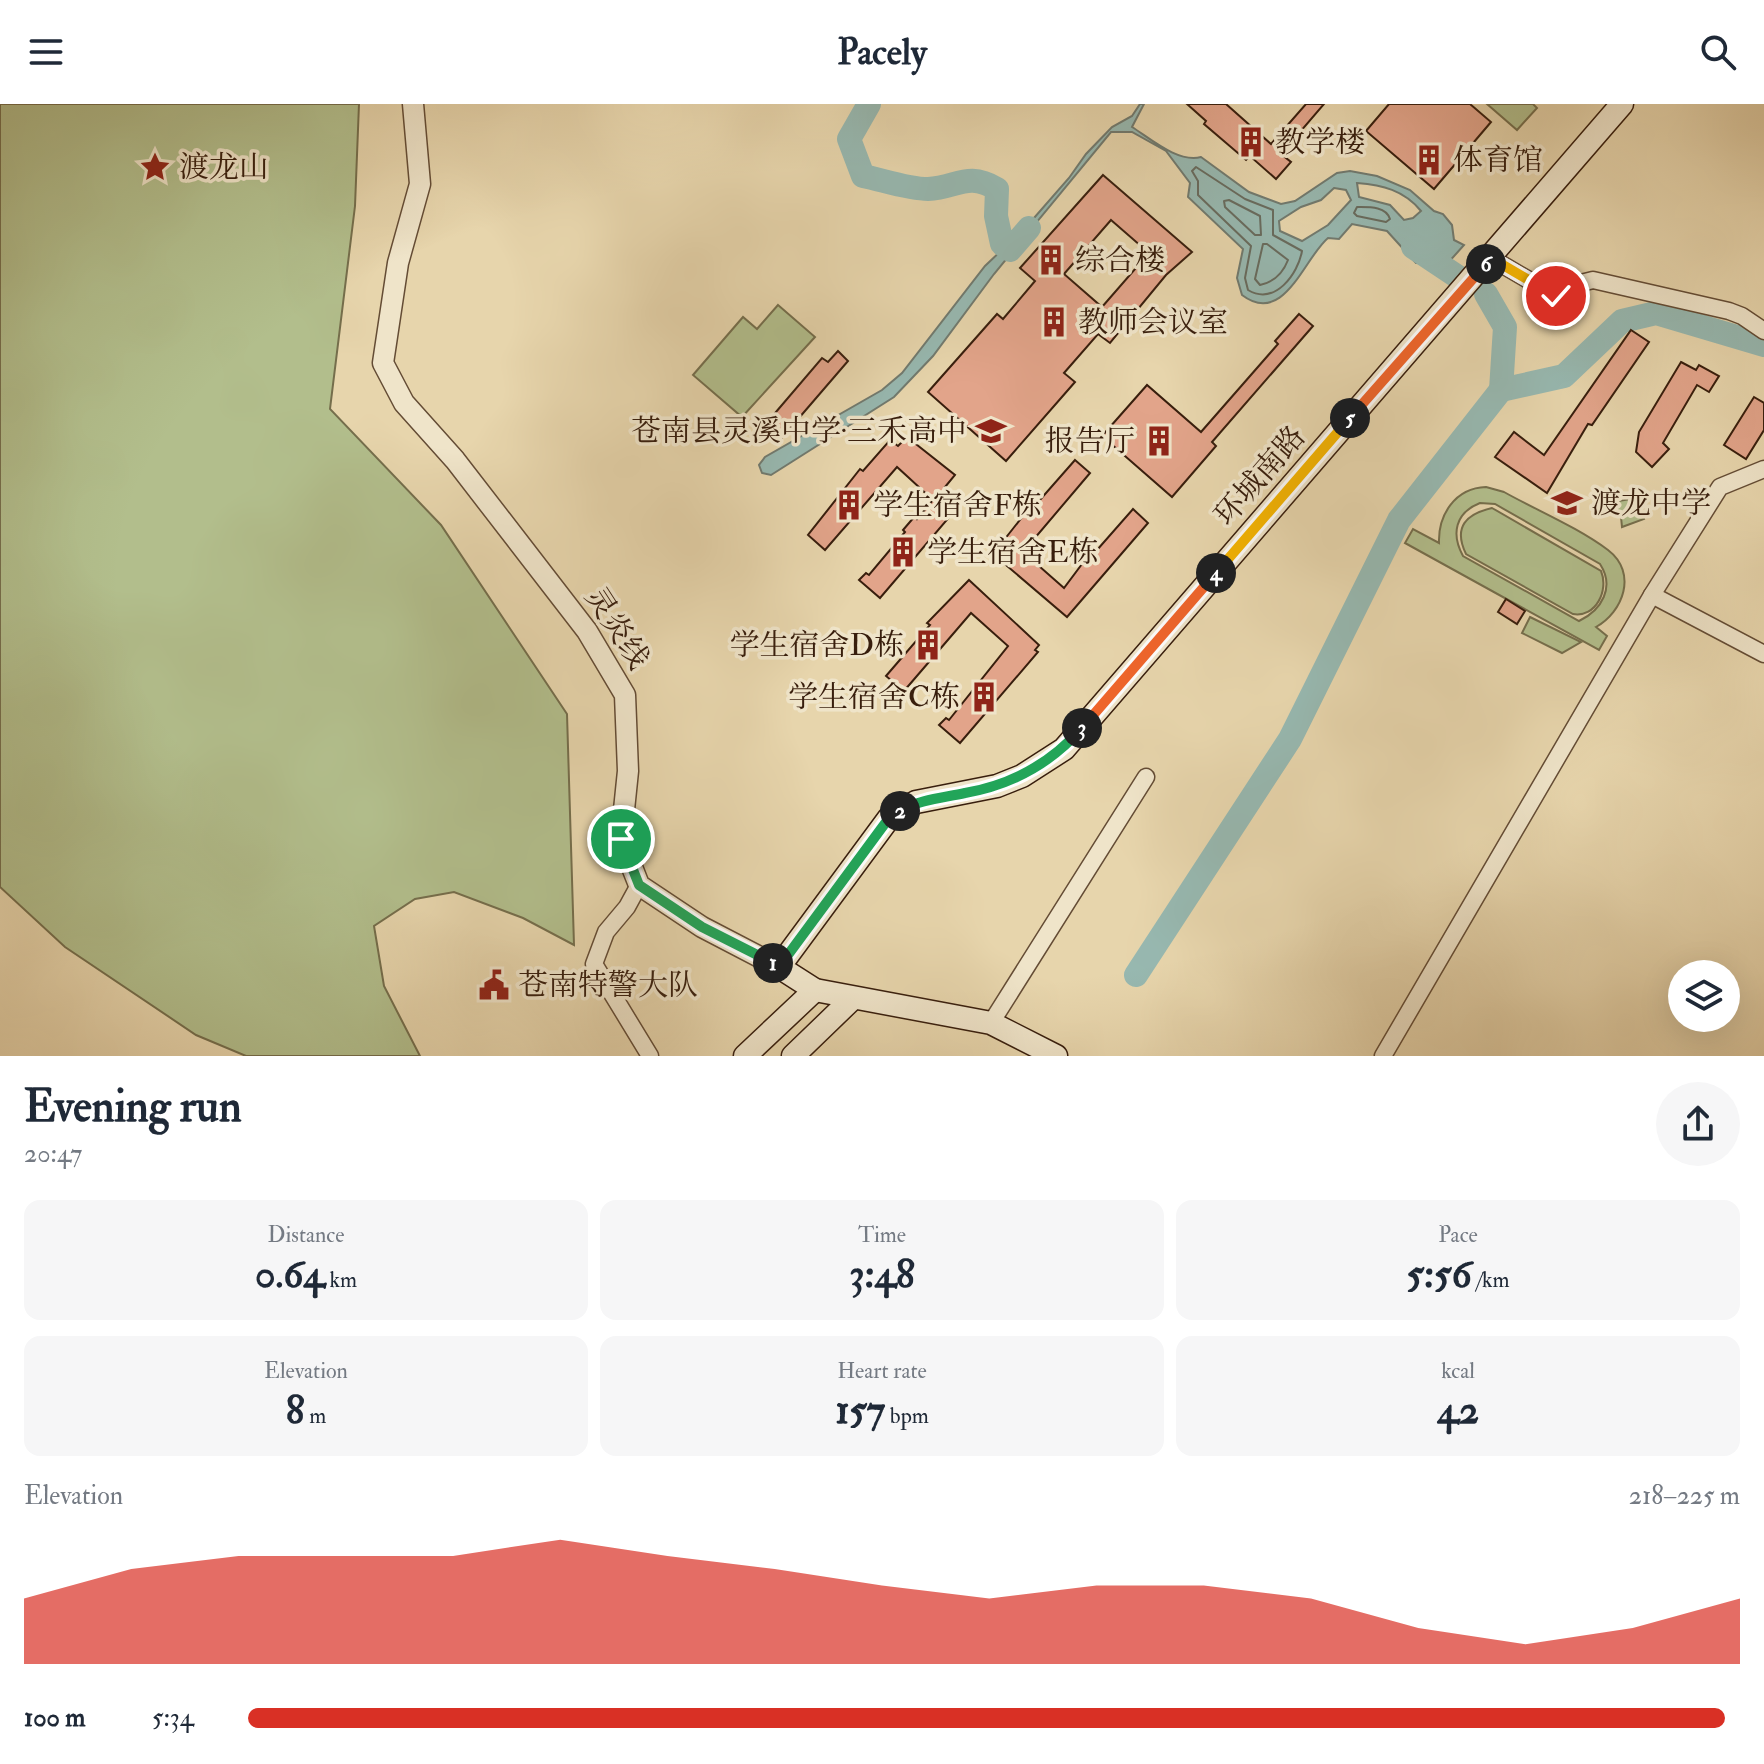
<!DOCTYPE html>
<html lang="en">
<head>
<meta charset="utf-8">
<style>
  body { margin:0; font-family:"IM FELL Double Pica","Noto Serif SC",serif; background:#f6f6f7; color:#1f2937; height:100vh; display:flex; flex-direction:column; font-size:30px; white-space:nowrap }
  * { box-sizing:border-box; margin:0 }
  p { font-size:26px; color:#747a83 }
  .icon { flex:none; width:44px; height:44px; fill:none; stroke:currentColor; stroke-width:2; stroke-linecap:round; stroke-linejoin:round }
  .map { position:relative; height:952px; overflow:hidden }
  .drawer { display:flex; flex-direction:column; background:#fff; flex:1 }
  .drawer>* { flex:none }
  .tools { position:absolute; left:1668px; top:856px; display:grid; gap:16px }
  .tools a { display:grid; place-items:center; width:72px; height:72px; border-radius:50%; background:#fff; box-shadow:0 8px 32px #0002; font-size:40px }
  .pin { position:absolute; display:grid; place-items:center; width:68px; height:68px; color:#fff; margin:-34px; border:4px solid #fff; border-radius:50%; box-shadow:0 2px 8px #0007 }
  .km { position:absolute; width:40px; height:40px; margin:-20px; border-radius:50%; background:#222; color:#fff; font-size:22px; line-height:40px; text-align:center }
  .round { display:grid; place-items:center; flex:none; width:84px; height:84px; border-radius:42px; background:#f6f6f7 }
  .head { display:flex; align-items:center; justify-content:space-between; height:136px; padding:0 24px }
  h1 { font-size:44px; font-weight:700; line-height:60px }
  .figures { display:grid; grid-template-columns:repeat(3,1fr); gap:12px; height:136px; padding:8px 24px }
  .figures div { display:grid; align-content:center; border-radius:16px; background:#f6f6f7; text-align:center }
  .figures b { font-size:40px; font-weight:700 }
  .figures small { font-size:22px; font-weight:400 }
  .figures p { font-size:22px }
  .chart { height:224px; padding:16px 24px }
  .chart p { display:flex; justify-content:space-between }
  .chart svg { width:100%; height:144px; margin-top:8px; fill:#d93025; opacity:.7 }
  ul { padding:0 24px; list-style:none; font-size:26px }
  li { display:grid; grid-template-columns:128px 96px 1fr; align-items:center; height:60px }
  li i { height:20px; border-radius:10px; background:#d93025 }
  header { display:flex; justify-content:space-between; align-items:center; height:104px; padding:0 24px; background:#fff; font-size:36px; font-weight:700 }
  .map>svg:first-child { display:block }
</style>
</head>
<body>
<header><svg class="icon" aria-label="menu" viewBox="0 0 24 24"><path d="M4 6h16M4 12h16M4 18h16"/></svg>Pacely<svg class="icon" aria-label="search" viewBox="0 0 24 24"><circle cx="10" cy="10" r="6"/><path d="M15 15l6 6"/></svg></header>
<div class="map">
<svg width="1764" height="952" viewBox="0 0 1764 952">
  <rect width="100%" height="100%" fill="#e7d5ac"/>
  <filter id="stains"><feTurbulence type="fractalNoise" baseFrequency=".0025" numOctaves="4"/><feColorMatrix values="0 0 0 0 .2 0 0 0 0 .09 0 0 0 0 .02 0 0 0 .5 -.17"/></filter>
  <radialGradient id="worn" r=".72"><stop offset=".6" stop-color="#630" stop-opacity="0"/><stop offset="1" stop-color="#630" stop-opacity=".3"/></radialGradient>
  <g fill="#b2be8c" stroke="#756e4c" stroke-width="2" fill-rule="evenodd">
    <polygon points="0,0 359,0 355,102 330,305 441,421 567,610 574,841 523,814 454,788 415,795 374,822 384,882 420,952 246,952 196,931 65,843 0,783"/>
    <polygon points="1487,0 1533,0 1537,4 1517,26"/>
    <polygon points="778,201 815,233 742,313 693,271 743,213 757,225"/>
    <path d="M1486,383l18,5c34,19 73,35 104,58 30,23 15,62 -12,77l11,9 -8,14 -194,-107 8,-14 26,14c-1,-28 16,-55 47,-56zM1480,399l15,1 105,60c15,23 2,46 -21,57l-116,-65c-12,-22 -8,-43 17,-53z"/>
    <polygon points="1636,394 1644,415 1622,423 1621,413 1617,409 1606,409 1601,400"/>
    <path d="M1492,404l109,63c8,19 -5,47 -28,43l-107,-60c-13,-27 0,-40 26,-46z"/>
    <polygon points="1530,513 1581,538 1562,549 1522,529"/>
  </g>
  <path fill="#97b8b0" stroke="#717a6f" stroke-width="2" fill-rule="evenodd" d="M1140,0h4l-12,23c19,12 46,36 69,30l48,35 32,12 14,-3 42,-28 13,-2 27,5 33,14 24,21 9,3 9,11 2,15 10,5 -17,19 -31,-1 -29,-32 -35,-7 -13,15 -11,-1c-24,20 -44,89 -86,57l-5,-17 6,-29 -55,-52 2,-14 -24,-32 -34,-19h-21l-117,142 -61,82 -39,41 -123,78 -9,-2 -3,-8 6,-8 117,-67 20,-17 83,-107 42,-40 42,-48 17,-24 26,-27 20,-11zM1357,79c25,2 47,7 64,28l-8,7 -9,2 -14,-15 -31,-8zM1334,84l12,2 5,10 -23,25 -26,16 -22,-10 -1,-10 22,-14 20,-7z"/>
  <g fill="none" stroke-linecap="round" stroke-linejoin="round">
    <g stroke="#686b5e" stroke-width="2">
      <path d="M1196,63l49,32 28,11v25l29,16c-4,23 -27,55 -54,39l-3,-12 6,-32 -53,-51v-14l-6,-10z"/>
      <polygon points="1224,97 1229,96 1260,112 1261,131 1255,131 1225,103"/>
      <path d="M1357,103c12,0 29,-1 33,12l-4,3 -29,-6 -3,-3z"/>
      <path d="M1263,140h4l21,16c-5,13 -14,22 -28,25l-5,-6z"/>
    </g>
    <g stroke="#97b8b0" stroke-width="24">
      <path d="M869,0l-20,35 14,37c20,4 45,13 65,13 29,-1 39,-18 69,0l-1,27 6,28 8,6 19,-22"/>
      <polyline points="1413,143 1461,175"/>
      <polyline points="1486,190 1505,223 1501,286 1564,272 1622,217 1656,209 1764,241"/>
      <polyline points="1136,871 1290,635 1399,416 1501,286"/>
    </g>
  </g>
  <g fill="#e2a48a" stroke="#381e0d" stroke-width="2" fill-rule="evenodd">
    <polygon points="1187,0 1226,0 1271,40 1306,0 1324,0 1281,50 1291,58 1276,75 1250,52 1246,56 1204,20 1206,17"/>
    <polygon points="1389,0 1470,0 1491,18 1434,85 1366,27"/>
    <path d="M1103,71l89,77 -26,23 -56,68 -12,-9 -34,39 11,9 -69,79 -78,-69 69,-78 6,5 32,-38 -15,-13zM1111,116l38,33 -47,54 -38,-33z"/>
    <polygon points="1299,210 1313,222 1212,338 1216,342 1172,393 1102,332 1147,281 1201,328 1278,240 1275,237"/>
    <polygon points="1631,226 1649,238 1592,321 1588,320 1547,389 1495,353 1514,328 1544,351"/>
    <polygon points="838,247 848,257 780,336 764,322 822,254 828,258"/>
    <polygon points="1681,258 1696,266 1699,261 1719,272 1709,288 1697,281 1663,339 1669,345 1652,363 1636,348 1639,328"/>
    <polygon points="1754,293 1764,299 1764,326 1746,355 1724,341"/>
    <polygon points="907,333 955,371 945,383 959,396 954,401 957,404 880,494 859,476 866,469 869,471 905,428 903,426 915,412 917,415 933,396 908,373 897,363 825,446 808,431 860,365 863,367 890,336 898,342"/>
    <polygon points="1075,356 1090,369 1023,448 1064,484 1088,452 1090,454 1133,405 1148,419 1067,513 993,450 1030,403 1032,405"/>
    <polygon points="969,476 1039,541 1035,546 1038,548 960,639 939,621 946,614 949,616 1008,542 971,509 904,587 886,572 930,521 927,519"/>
    <polygon points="1506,495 1525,507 1517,520 1498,508"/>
  </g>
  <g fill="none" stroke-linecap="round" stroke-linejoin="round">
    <g stroke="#644c35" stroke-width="19">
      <g id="minor">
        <polyline points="1491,154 1556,192 1573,181 1593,176 1729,207 1742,212 1764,227"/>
        <polyline points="1652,491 1764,550"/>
        <polyline points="639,781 627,803 606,828 594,860 650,952"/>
        <polyline points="991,919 1146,673"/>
        <polyline points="1383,952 1652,491 1720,383 1764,365"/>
      </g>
    </g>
    <g stroke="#644c35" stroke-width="23">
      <polyline id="tertiary" points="413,0 420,80 398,159 383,259 404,299 455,356 587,527 625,591 628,667 621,735 639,781 702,823 779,863"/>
    </g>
    <g stroke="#381e0d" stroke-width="25">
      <g id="secondary">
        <polyline points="745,952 815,886"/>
        <polyline points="793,952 853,894"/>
        <polyline points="1056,952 991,919 815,886 779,863 889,714 916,698 997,682 1022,672 1064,645 1622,0"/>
      </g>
    </g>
    <use href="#minor" stroke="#efe4c9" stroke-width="16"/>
    <use href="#tertiary" stroke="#efe4c9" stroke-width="20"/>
    <use href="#secondary" stroke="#efe4c9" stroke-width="22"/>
  </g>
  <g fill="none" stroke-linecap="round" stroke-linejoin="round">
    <g stroke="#fff" stroke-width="16">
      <polyline id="split-1" points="621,735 639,781 702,823 773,859"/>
    </g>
    <g stroke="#fff" stroke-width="16">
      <polyline id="split-2" points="773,859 779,863 889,714 900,707"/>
    </g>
    <g stroke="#fff" stroke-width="16">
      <path id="split-3" d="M900,707c21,-12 42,-13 65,-18 46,-8 86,-30 117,-65"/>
    </g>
    <g stroke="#fff" stroke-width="16">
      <polyline id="split-4" points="1082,624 1216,469"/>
    </g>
    <g stroke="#fff" stroke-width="16">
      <polyline id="split-5" points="1216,469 1350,314"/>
    </g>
    <g stroke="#fff" stroke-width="16">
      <polyline id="split-6" points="1350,314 1486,160"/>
    </g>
    <g stroke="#fff" stroke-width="16">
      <polyline id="split-7" points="1486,160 1491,154 1556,192"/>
    </g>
    <use href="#split-1" stroke="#22a559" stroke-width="10"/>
    <use href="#split-2" stroke="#22a559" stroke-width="10"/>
    <use href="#split-3" stroke="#22a559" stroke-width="10"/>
    <use href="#split-4" stroke="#f0652b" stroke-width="10"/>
    <use href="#split-5" stroke="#f5b400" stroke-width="10"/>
    <use href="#split-6" stroke="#f0652b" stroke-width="10"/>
    <use href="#split-7" stroke="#f5b400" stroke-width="10"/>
  </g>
  <defs>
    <g id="building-bare" transform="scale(2.4)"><path d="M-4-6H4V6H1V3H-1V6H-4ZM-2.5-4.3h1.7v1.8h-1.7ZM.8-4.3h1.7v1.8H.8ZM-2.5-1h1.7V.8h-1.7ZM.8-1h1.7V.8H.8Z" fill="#8f2418" stroke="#efe4c9" stroke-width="2.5" paint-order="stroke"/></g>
    <g id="sight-bare" transform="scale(2.4)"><path d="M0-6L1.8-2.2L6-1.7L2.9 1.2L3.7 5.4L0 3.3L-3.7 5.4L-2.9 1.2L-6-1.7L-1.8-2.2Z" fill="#8f2418" stroke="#efe4c9" stroke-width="2.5" paint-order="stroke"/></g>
    <g id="school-bare" transform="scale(2.4)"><path d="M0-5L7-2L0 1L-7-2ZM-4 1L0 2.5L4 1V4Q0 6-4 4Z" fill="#8f2418" stroke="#efe4c9" stroke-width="2.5" paint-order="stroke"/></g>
    <g id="civic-bare" transform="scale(2.4)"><path d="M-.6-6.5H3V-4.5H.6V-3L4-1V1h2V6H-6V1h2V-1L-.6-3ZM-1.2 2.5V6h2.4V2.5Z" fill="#8f2418" stroke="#efe4c9" stroke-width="2.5" paint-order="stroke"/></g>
  </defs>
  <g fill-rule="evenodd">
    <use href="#building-bare" x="1251" y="38"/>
    <use href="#building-bare" x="1429" y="56"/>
    <use href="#sight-bare" x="155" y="63"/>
    <use href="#building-bare" x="1051" y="156"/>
    <use href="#building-bare" x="1054" y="218"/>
    <use href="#school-bare" x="991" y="327"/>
    <use href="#building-bare" x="1159" y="337"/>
    <use href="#school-bare" x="1567" y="399"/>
    <use href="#building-bare" x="849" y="401"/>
    <use href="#building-bare" x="903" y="448"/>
    <use href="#building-bare" x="928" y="541"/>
    <use href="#building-bare" x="984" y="593"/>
    <use href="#civic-bare" x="494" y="881"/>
  </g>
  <g text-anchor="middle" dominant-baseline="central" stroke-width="7" stroke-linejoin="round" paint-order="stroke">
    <g font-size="30" fill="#381e0d" stroke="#efe4c9" text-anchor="start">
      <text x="1275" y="38">教学楼</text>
      <text x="1453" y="56">体育馆</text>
      <text x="179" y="63">渡龙山</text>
      <text x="1075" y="156">综合楼</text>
      <text x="1078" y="218">教师会议室</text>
      <text x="967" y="327" text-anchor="end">苍南县灵溪中学·三禾高中</text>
      <text x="1135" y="337" text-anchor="end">报告厅</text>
      <text x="1591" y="399">渡龙中学</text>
      <text x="873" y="401">学生宿舍F栋</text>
      <text x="927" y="448">学生宿舍E栋</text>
      <text x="904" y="541" text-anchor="end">学生宿舍D栋</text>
      <text x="960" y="593" text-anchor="end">学生宿舍C栋</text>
      <text x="518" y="881">苍南特警大队</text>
    </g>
    <g font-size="30" fill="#381e0d" stroke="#efe4c9">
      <text transform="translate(1260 372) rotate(-49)">环城南路</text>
      <text transform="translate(617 524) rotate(57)">灵炎线</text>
    </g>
  </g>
  <rect width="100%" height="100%" filter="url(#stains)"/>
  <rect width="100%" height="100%" fill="url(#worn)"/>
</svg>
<div class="tools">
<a><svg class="icon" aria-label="layers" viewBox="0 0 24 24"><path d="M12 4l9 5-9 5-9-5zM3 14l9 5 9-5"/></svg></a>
</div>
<div class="pin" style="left:621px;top:735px;background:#1e9e55"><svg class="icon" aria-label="arrive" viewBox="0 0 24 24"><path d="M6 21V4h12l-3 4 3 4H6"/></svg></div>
<div class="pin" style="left:1556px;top:192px;background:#d93025"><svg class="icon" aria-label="check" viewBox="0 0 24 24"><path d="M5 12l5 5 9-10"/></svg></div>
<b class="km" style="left:773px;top:859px">1</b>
<b class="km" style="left:900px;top:707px">2</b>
<b class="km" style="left:1082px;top:624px">3</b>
<b class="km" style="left:1216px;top:469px">4</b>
<b class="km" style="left:1350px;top:314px">5</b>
<b class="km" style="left:1486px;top:160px">6</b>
</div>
<section class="drawer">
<div class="head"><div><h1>Evening run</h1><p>20:47</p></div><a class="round"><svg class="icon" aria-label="share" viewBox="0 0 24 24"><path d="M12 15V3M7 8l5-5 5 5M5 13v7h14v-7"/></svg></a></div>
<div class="figures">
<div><p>Distance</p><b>0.64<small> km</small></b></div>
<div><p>Time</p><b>3:48</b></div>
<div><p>Pace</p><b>5:56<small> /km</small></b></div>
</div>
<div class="figures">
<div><p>Elevation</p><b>8<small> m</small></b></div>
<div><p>Heart rate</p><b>157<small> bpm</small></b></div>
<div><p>kcal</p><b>42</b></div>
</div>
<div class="chart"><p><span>Elevation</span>218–225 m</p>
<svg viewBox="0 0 160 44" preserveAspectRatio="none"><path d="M0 44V24L10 15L20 11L30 11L40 11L50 6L60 11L70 15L80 20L90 24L100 20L110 20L120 24L130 33L140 38L150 33L160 24V44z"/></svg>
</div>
<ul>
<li><b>100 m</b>5:34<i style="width:99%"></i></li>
</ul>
</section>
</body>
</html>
